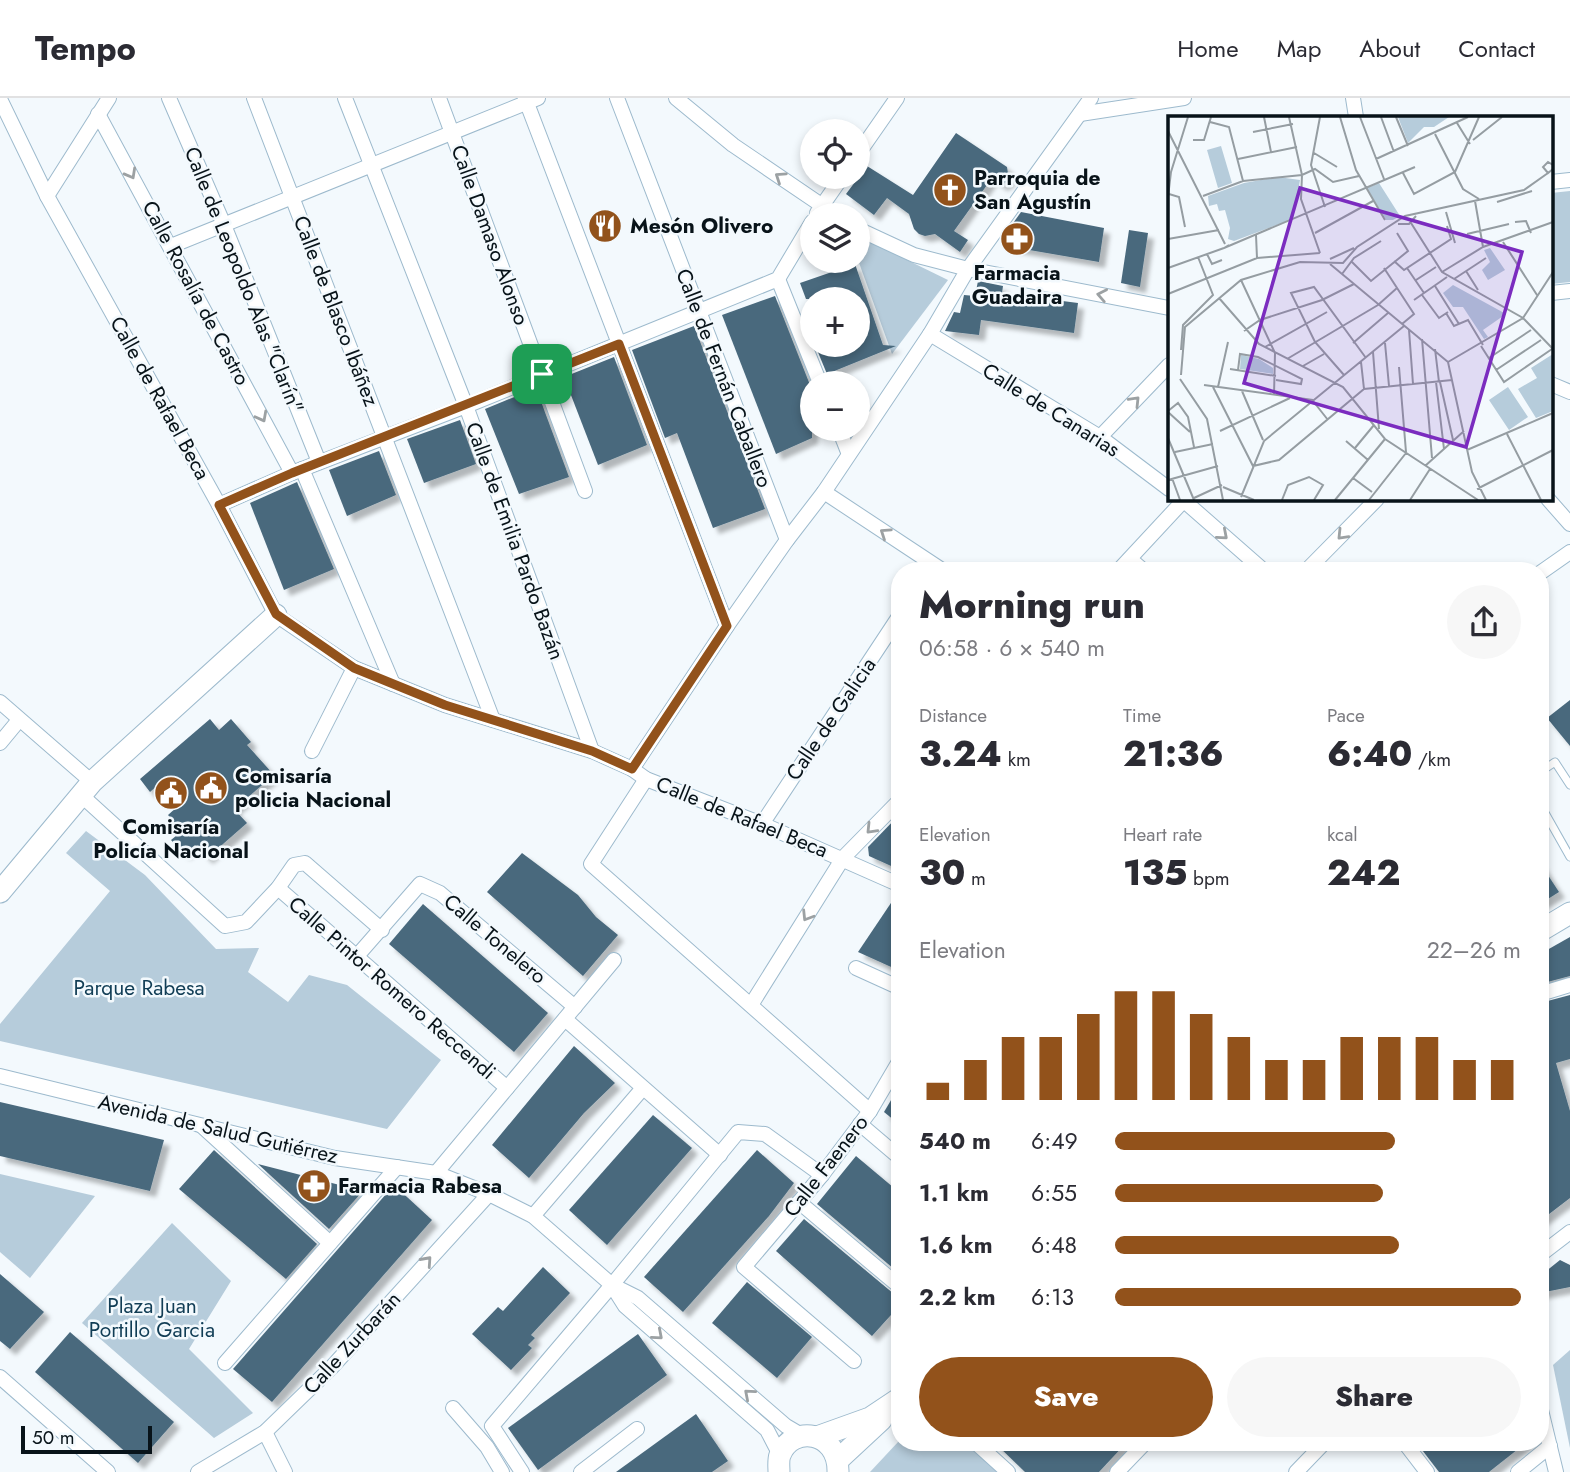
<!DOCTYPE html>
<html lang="en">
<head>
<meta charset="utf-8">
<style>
  body { margin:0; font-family:Jost,sans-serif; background:#f7f7f7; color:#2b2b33; height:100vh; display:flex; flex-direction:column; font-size:26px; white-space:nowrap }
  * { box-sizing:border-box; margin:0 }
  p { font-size:23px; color:#7c7c81 }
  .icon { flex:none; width:38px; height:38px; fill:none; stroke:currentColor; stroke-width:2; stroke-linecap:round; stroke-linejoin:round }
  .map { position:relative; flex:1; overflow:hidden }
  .details { position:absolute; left:891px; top:464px; width:658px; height:889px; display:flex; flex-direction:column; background:#fff; border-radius:28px; box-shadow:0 4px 10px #0003 }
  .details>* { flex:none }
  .fabs { position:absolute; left:800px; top:21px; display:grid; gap:14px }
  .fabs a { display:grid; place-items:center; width:70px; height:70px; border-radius:50%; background:#fff; box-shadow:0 4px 10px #0003; font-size:35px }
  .scale { position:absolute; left:21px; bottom:18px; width:131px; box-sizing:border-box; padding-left:7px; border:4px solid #081319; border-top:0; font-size:19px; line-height:24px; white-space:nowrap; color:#081319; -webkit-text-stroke:5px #f3f9fd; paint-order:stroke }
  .pin { position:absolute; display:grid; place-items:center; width:60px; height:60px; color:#fff; margin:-30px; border-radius:14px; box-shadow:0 4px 10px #0006 }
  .round { display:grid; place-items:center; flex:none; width:74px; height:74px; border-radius:37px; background:#f7f7f7 }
  .head { display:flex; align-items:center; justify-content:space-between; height:119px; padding:0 28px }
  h1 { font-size:38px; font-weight:800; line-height:52px }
  .metrics { display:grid; grid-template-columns:repeat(3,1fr); gap:10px; height:119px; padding:7px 28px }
  .metrics div { display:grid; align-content:center }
  .metrics b { font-size:35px; font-weight:800 }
  .metrics small { font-size:19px; font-weight:400 }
  .metrics p { font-size:19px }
  .chart { height:196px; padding:14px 28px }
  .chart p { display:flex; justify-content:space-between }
  .chart svg { width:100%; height:126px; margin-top:7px; stroke:#92521b; stroke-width:6 }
  .button { display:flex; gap:14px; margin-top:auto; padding:14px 28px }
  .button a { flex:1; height:80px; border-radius:42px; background:#92521b; color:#fff; font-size:28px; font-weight:800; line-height:80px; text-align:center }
  .button a+a { background:#f7f7f7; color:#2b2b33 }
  ul { padding:0 28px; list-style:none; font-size:23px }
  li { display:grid; grid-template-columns:112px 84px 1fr; align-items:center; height:52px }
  li i { height:18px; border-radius:9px; background:#92521b }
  header { display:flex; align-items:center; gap:42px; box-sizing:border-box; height:98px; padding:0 35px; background:#fff; border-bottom:2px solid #e1e1e2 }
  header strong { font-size:33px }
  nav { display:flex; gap:38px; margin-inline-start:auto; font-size:24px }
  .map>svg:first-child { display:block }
</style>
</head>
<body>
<header>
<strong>Tempo</strong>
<nav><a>Home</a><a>Map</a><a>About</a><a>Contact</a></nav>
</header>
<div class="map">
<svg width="1570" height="1374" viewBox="0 0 1570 1374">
  <defs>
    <filter id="shadow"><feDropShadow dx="6" dy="6" stdDeviation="2" flood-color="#0004"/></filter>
  </defs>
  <rect width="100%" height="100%" fill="#f3f9fd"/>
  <g fill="#b6ccdb">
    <polygon points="1570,93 1570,184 1551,186 1551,95"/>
    <polygon points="858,138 948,182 892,256 858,162"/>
    <polygon points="86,733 145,777 216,851 259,850 248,874 288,904 309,877 347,887 441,962 387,1031 0,943 0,926 110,793 66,755"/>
    <polygon points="0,1076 95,1098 30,1180 0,1154"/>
    <polygon points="172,1125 231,1183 189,1251 253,1315 214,1340 82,1225"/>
    <polygon points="1570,1252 1570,1350 1553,1267"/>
    <polygon points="899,1343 965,1344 997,1374 870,1374"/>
  </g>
  <g fill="#49697d" filter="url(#shadow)">
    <polygon points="956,35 1007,69 1009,82 1002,87 992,80 954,133 968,142 960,154 935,136 925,138 919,136 914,131 909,116 887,100 874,117 846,96 867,68 913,97"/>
    <polygon points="1021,114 1104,130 1099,164 1006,148 1001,142"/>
    <polygon points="1129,132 1148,135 1140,189 1121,185"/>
    <polygon points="855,166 883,247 896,248 827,276 815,247 858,247 858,201 806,201 800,185"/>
    <polygon points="978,183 1003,188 1002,195 1078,205 1074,235 981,222 979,237 945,233 954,214 960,215 964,197 975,198"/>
    <polygon points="775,198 812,292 812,340 776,356 722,217"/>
    <polygon points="694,228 765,411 713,430 677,335 665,340 632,252"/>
    <polygon points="614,259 647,347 598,367 564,279"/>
    <polygon points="536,290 569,379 519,396 485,311"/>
    <polygon points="460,322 476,366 424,385 407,341"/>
    <polygon points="379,353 396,397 347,418 329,372"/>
    <polygon points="297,384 334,471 284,492 250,405"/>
    <polygon points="1570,602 1570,648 1547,620"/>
    <polygon points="210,621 219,632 231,621 251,644 247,647 274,677 234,711 247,725 207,760 195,747 184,756 171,742 182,733 168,717 178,708 159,686 150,694 140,681"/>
    <polygon points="900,716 900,772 869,758 868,749"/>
    <polygon points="522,755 578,797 596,819 618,837 583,878 487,794"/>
    <polygon points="1540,765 1559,794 1540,806"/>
    <polygon points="897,796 900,796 900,873 858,854"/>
    <polygon points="423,806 548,915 514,954 389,846"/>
    <polygon points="1570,839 1570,878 1540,886 1540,856"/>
    <polygon points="1570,897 1570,961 1556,965 1570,1013 1570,1100 1540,1123 1540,905"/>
    <polygon points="574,948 615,985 584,1015 529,1080 492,1047"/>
    <polygon points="900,987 900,1027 884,1014"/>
    <polygon points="0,1004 164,1042 150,1093 0,1058"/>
    <polygon points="653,1017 692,1050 607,1147 569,1112"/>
    <polygon points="214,1052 317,1146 286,1181 179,1091"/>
    <polygon points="757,1052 794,1085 769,1118 683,1214 644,1179"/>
    <polygon points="856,1058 900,1095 900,1176 817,1106"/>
    <polygon points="258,1066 363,1093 329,1131"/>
    <polygon points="394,1087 432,1122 272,1304 233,1271"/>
    <polygon points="804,1121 894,1196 900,1198 900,1207 872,1238 776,1153"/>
    <polygon points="1560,1162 1570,1167 1570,1189 1540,1195 1540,1178"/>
    <polygon points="543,1169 570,1195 531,1237 535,1240 528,1247 532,1250 511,1272 472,1236 498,1209 503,1213"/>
    <polygon points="0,1176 44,1214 10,1251 0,1243"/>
    <polygon points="747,1184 812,1239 777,1280 712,1225"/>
    <polygon points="70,1234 174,1324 138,1365 35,1274"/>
    <polygon points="638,1236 667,1277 538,1372 508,1330"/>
    <polygon points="696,1316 728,1363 712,1374 616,1374"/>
    <polygon points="994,1344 1127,1344 1099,1374 1025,1374"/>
    <polygon points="1416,1344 1527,1344 1489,1374 1439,1374"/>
  </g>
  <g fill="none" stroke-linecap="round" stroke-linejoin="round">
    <g stroke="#9dbacd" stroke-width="9">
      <g id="lane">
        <polyline points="1540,674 1555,664 1570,687"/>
        <polyline points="1540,706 1570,759"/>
      </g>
    </g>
    <g stroke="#9dbacd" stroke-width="16">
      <g id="street">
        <polyline points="169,0 224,127 319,364"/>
        <polyline points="254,0 493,622"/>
        <polyline points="345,0 466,308 592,653"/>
        <polyline points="439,0 585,393"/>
        <polyline points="525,0 727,528"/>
        <polyline points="617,0 787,442"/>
        <polyline points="676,0 733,47 836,117"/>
        <polyline points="1353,0 1356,19"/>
        <polyline points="0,1 47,98 219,407 276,517 354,570 445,607 592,653 632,671 646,681 762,726 900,787"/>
        <polyline points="98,16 292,375"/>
        <polyline points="1080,16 1184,0"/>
        <polyline points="858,56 897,0"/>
        <polyline points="1551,84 1570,82"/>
        <polyline points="47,98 109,0"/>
        <polyline points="817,115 842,79"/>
        <polyline points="858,131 914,157 968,171 1169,210"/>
        <polyline points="171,148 538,0"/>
        <polyline points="778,181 820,285"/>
        <polyline points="1551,195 1570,193"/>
        <polyline points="930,236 1100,339 1169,391"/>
        <polyline points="1551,286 1570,294"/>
        <polyline points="839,331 848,354"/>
        <polyline points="1100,339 1169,267"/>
        <polyline points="302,371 393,586"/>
        <polyline points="824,394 942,472"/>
        <polyline points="1182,401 1263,472"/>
        <polyline points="1548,401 1570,426"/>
        <polyline points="219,407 292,375 466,308 778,181 812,124"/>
        <polyline points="1130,461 1143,472"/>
        <polyline points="1119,472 1185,401"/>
        <polyline points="1307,472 1377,401"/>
        <polyline points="1540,475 1570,454"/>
        <polyline points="0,604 92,684"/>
        <polyline points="0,645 19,622"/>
        <polyline points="312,653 354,570"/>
        <polyline points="632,671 727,528 787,442 824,394 930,236 968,171 1091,0"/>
        <polyline points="646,681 591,766 870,1013"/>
        <polyline points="81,697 225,828 246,824 278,790 294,767 305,765 382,832"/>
        <polyline points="762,726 900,517"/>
        <polyline points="278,790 507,990"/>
        <polyline points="357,858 420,786 440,795 575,909"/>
        <polyline points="856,870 900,890"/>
        <polyline points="1540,896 1570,887"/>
        <polyline points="751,907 843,760 900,702"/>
        <polyline points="565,921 720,1057"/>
        <polyline points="0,978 335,1060 436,1075 489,1096 533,1118 612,1187 638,1200 786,1328 803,1338"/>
        <polyline points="860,1026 900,1060"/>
        <polyline points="202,1028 330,1145"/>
        <polyline points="436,1075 614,862"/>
        <polyline points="799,1104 900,1189"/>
        <polyline points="533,1118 643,990"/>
        <polyline points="1540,1157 1570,1134"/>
        <polyline points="613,1189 625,1208 767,1332 780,1357"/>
        <polyline points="854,1263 744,1169 822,1077 870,1013 900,962"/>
        <polyline points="225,1265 397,1069"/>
        <polyline points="0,1279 108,1374"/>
        <polyline points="1540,1308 1556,1374"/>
        <polyline points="453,1310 487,1349 502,1374"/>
        <polyline points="883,1320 900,1316"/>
        <polyline points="265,1334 285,1374"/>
        <polyline points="975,1344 1008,1374"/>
        <polyline points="1404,1344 1427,1374"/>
        <polyline points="198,1374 265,1334 331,1270 489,1096"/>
        <polyline points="522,1374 492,1328 612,1187 738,1034 765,1036 822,1077"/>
        <polyline points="581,1374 637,1331"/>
        <polyline points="1117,1374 1146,1344"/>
        <polyline points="1296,1374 1325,1344"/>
        <polyline points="1518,1374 1550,1348"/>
      </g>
    </g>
    <g stroke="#9dbacd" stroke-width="23">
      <g id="secondary">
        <polyline points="0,794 92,684 276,517"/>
        <polyline points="1540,833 1570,815"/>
        <polyline points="817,1339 870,1320 900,1300"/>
        <polyline points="839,1361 881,1322"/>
        <path d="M779,1374c0,-5 -1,-12 1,-17 12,-31 59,-24 58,17"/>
      </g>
    </g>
    <use href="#lane" stroke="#fff" stroke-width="7"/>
    <use href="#street" stroke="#fff" stroke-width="14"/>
    <use href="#secondary" stroke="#fff" stroke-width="21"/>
  </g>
  <defs><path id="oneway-chevron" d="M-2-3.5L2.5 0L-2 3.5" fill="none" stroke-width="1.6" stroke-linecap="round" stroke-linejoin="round" transform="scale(1.75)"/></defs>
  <g stroke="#9ca1a3">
    <use href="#oneway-chevron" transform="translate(131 76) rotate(61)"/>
    <use href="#oneway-chevron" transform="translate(780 79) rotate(-146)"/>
    <use href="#oneway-chevron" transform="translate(1102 197) rotate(-169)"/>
    <use href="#oneway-chevron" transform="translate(1135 303) rotate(-46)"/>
    <use href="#oneway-chevron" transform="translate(262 319) rotate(62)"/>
    <use href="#oneway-chevron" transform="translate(885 435) rotate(-146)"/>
    <use href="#oneway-chevron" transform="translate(1223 437) rotate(41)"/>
    <use href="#oneway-chevron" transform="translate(1342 437) rotate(134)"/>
    <use href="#oneway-chevron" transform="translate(871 731) rotate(134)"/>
    <use href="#oneway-chevron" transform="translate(807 818) rotate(122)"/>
    <use href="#oneway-chevron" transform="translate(427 1163) rotate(-48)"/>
    <use href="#oneway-chevron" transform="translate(658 1237) rotate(41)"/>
    <use href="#oneway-chevron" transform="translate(749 1296) rotate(-139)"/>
  </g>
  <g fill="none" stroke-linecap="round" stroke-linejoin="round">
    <g stroke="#fff" stroke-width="14">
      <polygon id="route" points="619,246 727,528 632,671 592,653 445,607 354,570 276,516 219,407 292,375"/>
    </g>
    <use href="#route" stroke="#92521b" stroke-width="9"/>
  </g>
  <defs>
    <g id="church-disc" transform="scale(1.75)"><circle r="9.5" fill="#92521b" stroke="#f3f9fd"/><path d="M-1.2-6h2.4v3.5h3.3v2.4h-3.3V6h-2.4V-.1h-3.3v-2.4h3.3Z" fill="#fff"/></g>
    <g id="restaurant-disc" transform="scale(1.75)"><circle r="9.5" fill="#92521b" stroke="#f3f9fd"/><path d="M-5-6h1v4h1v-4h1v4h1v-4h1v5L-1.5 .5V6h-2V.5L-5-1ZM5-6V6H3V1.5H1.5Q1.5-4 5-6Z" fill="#fff"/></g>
    <g id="pharmacy-disc" transform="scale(1.75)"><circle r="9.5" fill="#92521b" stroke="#f3f9fd"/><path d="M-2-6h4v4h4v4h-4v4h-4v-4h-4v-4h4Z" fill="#fff"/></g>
    <g id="civic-disc" transform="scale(1.75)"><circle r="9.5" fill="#92521b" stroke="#f3f9fd"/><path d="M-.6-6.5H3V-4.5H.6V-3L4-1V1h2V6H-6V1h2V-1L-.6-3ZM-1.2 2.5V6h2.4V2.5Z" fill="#fff"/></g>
  </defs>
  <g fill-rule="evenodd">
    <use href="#church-disc" x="950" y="92"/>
    <use href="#restaurant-disc" x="605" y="128"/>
    <use href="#pharmacy-disc" x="1017" y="141"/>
    <use href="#civic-disc" x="211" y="690"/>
    <use href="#civic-disc" x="171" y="695"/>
    <use href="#pharmacy-disc" x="314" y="1088"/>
  </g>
  <g text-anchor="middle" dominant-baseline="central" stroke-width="5" stroke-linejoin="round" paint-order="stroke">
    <g font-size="21" font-weight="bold" fill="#081319" stroke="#f3f9fd" text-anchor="start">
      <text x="974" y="80">Parroquia de<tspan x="974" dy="24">San Agustín</tspan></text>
      <text x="630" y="128">Mesón Olivero</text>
      <text x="1017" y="175" text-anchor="middle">Farmacia<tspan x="1017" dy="24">Guadaira</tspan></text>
      <text x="235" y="678">Comisaría<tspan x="235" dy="24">policia Nacional</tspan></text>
      <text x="171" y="729" text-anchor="middle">Comisaría<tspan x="171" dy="24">Policía Nacional</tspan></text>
      <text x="338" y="1088">Farmacia Rabesa</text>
    </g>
    <g font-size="21" fill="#081319" stroke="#f3f9fd">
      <text transform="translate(490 137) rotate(70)">Calle Damaso Alonso</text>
      <text transform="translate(244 182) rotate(68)">Calle de Leopoldo Alas "Clarín"</text>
      <text transform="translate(196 195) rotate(62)">Calle Rosalía de Castro</text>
      <text transform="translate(336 213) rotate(69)">Calle de Blasco Ibáñez</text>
      <text transform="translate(724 280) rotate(69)">Calle de Fernán Caballero</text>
      <text transform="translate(160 300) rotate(61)">Calle de Rafael Beca</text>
      <text transform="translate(1051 312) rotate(32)">Calle de Canarias</text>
      <text transform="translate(515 443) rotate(70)">Calle de Emilia Pardo Bazán</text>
      <text transform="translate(831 621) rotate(-56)">Calle de Galicia</text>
      <text transform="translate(742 719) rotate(22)">Calle de Rafael Beca</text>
      <text transform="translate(495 841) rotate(40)">Calle Tonelero</text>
      <text transform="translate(392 890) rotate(41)">Calle Pintor Romero Reccendi</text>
      <text transform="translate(218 1031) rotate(13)">Avenida de Salud Gutiérrez</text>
      <text transform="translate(826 1068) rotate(-52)">Calle Faenero</text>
      <text transform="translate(352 1245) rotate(-47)">Calle Zurbarán</text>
    </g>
    <g font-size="21" fill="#113d55" stroke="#f3f9fd">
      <text x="139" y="890">Parque Rabesa</text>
      <text x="152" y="1208">Plaza Juan<tspan x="152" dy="24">Portillo Garcia</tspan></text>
    </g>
  </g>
  <g transform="translate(1168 18)">
    <rect width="385" height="385" fill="#f3f9fd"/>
    <path d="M230,1h51l-15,10h-10l-16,16zM53,30l11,37 -14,5 -11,-38zM110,61l22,3 -7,39 -59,22 -6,-2 2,-11 -5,-18 -6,1 -2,-7 -8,2 -1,-10 36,-13zM211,67l21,33 -7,4h-7l-19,-32zM322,132l15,22 -17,10 -6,-10 8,-8 -6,-12zM285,169l53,29 -23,16 5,7 -4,2 -21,-32h-10l-10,-14zM385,238v57l-17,7 -18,-29 19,-11 -6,-10zM73,239l18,4 14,9v6l-33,-5zM340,271l20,30 -19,13 -20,-30z" fill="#b6ccdb"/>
    <path fill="none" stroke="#959da2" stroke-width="2" d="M96,1l7,35M121,1l13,58 -1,24 19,54M152,1l-9,48 14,42M172,1l16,53 29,50M192,1l24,62M213,1l13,35M228,1l12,29M42,6l19,5 14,54M289,7l13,21M0,15l57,113M85,16l40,-8M267,18l28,55 16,10M25,24h11l7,-23M305,24l29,-23M146,37l23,14M70,43l59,-12M208,43l92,-42M385,49l-5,-3 -5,5 5,6 5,-4M235,57l11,21 41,-22 24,-55M1,78l10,3 6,30M35,80l40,-15 59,-6 13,-6 18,13 26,-6M0,81l3,-25 17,-55M307,85l8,46M329,86l35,-11M278,96l9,31M347,106l11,-1 5,12M243,107l31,49 81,46 30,31M230,108h11l7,-8M147,117l58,-32M299,118l42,-10M88,119l1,23M0,123l51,-9M335,126l34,53M61,129l-5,3 191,-81M39,138l5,10 10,-4M162,143l24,-11M226,145l10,9 47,-31 -4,-13M184,146l19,19 37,-30 -11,-18M162,148l118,98 24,110 14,28M0,152l56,-20M216,152l30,46 -12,10M239,152l17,25M298,155l12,19M274,156l41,-25 70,-25M174,158l12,-16 27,-17M286,163l32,-21M73,164l34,73 -1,42M248,164l20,-13M267,170l24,38M0,178l89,-36 63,-5M254,179l17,23 9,-6M51,182l40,46 84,43 42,52 93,61M246,184l33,-23M278,197l8,13 14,-6 15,25M241,214l4,54M76,215l16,-11 62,-20 32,-16M254,223l10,119M185,227l35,-30M217,227l4,43M313,230l23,36 48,-33M97,231l62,-35M267,233l4,33M13,234l2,-25 30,-30 -15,-38M205,236l6,77M321,242l42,-28M119,243l91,-54 19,-17M193,246l3,27M280,246l75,-44 30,-46M135,250l21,-12M231,251l7,85M62,253l46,7M70,254l2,-16 18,3 44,22 -1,5 -25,-4M328,254l45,-30M13,259l4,-48 56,-47 59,-18 43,1 14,-16 48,-31 119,-26 24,-17M176,259l-29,-33 -24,-49 23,-6 52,71M12,263l27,40 16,81M268,266l8,67M272,266l13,58M36,269l109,15M45,271l40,79 26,-6 85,-71 88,-9M50,271l10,-45M74,275l21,49M145,285l15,19M0,295l10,-8 10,14 6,30M0,296l22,20M52,315l70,-33M339,318l34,66M0,322l26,62M178,325l22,19M187,332l19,-23M299,334l86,-37M7,336l38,-8M257,350l39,-35M4,362l8,22M185,362l19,14M0,364l50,-14M55,371l31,13M309,373l76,-39M73,381l23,-56 140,-115M26,382l28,-13M114,384l6,-15 21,-8 14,8 -9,15M167,384l50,-61M201,384l37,-47M242,384l20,-31"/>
    <path fill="#7b2cbf" fill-opacity="0.15" stroke="#7b2cbf" stroke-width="3.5" d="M132,72l222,64 -56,195 -222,-64z"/>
    <rect width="385" height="385" fill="none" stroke="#081319" stroke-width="3.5"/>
  </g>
</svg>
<div class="fabs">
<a><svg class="icon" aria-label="locate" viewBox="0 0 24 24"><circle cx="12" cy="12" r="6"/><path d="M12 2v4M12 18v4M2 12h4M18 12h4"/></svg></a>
<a><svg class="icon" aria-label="layers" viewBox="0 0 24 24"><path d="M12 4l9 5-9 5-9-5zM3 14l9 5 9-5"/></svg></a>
<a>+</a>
<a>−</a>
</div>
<div class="scale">50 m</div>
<div class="pin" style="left:542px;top:276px;background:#1e9e55"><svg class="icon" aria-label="arrive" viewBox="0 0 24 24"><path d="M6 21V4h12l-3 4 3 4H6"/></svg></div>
<section class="details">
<div class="head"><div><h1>Morning run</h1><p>06:58 · 6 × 540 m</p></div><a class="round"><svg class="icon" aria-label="share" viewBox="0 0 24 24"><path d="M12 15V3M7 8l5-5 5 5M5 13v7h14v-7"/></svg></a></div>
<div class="metrics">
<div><p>Distance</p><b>3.24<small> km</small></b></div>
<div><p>Time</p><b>21:36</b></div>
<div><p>Pace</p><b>6:40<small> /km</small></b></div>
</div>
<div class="metrics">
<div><p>Elevation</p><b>30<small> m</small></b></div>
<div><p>Heart rate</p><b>135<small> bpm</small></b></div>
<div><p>kcal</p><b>242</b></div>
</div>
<div class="chart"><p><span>Elevation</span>22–26 m</p>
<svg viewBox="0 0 160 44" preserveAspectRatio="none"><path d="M5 44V38M15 44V30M25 44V22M35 44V22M45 44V14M55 44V6M65 44V6M75 44V14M85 44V22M95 44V30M105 44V30M115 44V22M125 44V22M135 44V22M145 44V30M155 44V30"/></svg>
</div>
<ul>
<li><b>540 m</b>6:49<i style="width:69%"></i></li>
<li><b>1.1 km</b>6:55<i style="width:66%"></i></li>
<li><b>1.6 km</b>6:48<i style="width:70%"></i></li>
<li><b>2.2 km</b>6:13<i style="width:100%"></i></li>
</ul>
<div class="button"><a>Save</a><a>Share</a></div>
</section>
</div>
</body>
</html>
